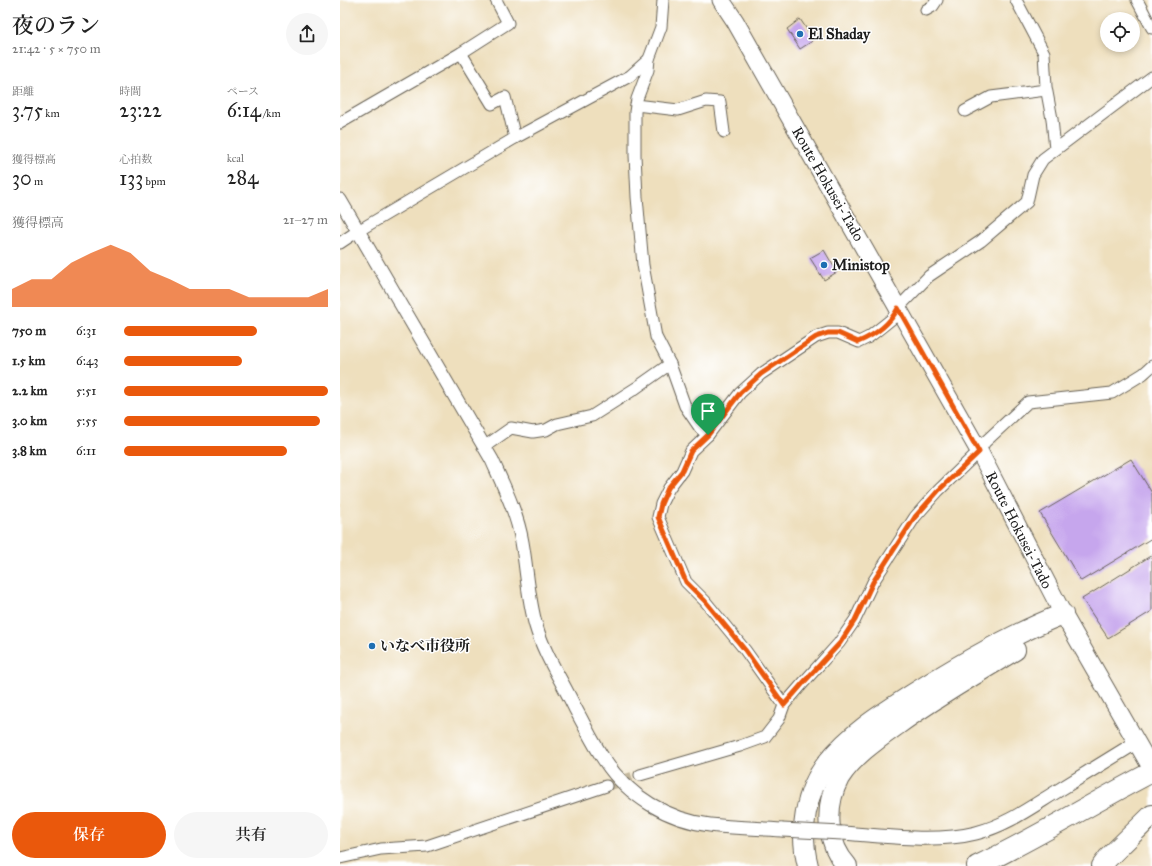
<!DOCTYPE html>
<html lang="ja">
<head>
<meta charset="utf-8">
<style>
  body { margin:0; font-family:"IM FELL Great Primer","Noto Serif JP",serif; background:#f6f6f6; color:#222; height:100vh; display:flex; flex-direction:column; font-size:15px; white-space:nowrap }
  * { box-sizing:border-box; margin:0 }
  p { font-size:13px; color:#767676 }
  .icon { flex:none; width:22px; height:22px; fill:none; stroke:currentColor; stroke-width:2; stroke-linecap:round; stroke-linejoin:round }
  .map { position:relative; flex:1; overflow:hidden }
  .details { display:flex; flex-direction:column; background:#fff; width:340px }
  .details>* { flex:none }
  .tools { position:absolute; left:760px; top:12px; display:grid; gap:8px }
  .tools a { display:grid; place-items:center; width:40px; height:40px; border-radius:50%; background:#fff; box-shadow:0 2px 6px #0003; font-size:20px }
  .pin { position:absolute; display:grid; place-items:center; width:34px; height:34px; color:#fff; margin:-41px -17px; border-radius:50% 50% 50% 0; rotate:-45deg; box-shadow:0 0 4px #0007 }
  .pin .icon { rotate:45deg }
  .round { display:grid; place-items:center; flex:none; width:42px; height:42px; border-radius:21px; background:#f6f6f6 }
  .headline { display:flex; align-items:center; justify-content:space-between; height:68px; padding:0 12px }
  h1 { font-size:22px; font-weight:600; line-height:30px }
  .figures { display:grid; grid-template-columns:repeat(3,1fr); gap:6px; height:68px; padding:4px 12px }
  .figures div { display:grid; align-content:center }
  .figures b { font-size:20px; font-weight:600 }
  .figures small { font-size:11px; font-weight:400 }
  .figures p { font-size:11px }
  .chart { height:112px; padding:8px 12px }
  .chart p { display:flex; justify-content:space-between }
  .chart svg { width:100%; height:72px; margin-top:4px; fill:#ea580c; opacity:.7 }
  .primary-button { display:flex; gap:8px; margin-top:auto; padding:8px 12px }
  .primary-button a { flex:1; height:46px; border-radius:24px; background:#ea580c; color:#fff; font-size:16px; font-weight:600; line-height:46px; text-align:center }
  .primary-button a+a { background:#f6f6f6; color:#222 }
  ul { padding:0 12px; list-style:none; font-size:13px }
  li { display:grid; grid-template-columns:64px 48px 1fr; align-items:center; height:30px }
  li i { height:10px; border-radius:5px; background:#ea580c }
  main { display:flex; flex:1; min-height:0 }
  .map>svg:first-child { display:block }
</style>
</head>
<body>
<main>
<section class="details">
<div class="headline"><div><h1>夜のラン</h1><p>21:42 · 5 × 750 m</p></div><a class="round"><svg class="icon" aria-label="share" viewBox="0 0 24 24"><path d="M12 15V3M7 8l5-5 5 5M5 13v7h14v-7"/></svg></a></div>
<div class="figures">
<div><p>距離</p><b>3.75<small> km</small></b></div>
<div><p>時間</p><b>23:22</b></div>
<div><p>ペース</p><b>6:14<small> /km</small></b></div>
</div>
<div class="figures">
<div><p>獲得標高</p><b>30<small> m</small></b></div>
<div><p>心拍数</p><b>133<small> bpm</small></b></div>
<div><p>kcal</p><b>284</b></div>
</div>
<div class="chart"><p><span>獲得標高</span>21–27 m</p>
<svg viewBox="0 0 160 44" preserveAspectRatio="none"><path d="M0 44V33L10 27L20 27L30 17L40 11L50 6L60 11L70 22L80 27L90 33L100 33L110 33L120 38L130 38L140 38L150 38L160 33V44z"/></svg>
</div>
<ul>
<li><b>750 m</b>6:31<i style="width:65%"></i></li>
<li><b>1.5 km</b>6:43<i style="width:58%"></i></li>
<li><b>2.2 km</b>5:51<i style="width:100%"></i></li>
<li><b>3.0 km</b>5:55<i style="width:96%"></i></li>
<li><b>3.8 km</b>6:11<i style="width:80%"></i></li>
</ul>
<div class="primary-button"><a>保存</a><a>共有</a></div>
</section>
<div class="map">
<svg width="812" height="866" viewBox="0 0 812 866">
  <rect width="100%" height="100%" fill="#fff"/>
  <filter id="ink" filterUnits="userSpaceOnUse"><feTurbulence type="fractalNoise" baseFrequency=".025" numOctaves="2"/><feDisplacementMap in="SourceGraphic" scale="8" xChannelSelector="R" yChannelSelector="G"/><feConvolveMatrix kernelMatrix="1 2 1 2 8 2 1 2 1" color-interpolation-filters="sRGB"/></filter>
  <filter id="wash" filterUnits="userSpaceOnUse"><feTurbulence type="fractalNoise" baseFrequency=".012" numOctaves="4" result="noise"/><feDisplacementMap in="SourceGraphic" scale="16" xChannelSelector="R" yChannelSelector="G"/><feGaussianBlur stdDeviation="0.9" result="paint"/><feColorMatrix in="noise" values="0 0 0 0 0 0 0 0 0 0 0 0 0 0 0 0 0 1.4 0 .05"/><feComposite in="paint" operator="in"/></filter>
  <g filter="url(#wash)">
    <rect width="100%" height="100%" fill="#eedfbd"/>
    <g id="blocks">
      <g fill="#c6a6ed">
        <polygon points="460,19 474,40 460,49 447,29"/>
        <polygon points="484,250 497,272 484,280 470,258"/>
        <polygon points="791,459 812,493 812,538 741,581 700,513"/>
        <polygon points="812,555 812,611 768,638 742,599"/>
      </g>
    </g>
  </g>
  <g filter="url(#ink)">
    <use href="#blocks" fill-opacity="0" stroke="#666054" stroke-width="1"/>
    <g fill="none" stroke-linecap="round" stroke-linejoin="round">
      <polyline stroke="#c4b89d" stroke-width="11" stroke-dasharray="11 5.5" stroke-linecap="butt" points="266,786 300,775"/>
      <g stroke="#666054" stroke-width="13">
        <g id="minor">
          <polyline points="323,0 321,27 309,59 308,70 297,99 295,112 295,155 297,197 303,265 316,337 330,364 345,406 360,428 368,435"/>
          <polyline points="676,0 704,53 706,87 712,119 715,149"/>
          <polyline points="797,0 812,28"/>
          <polyline points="586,10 593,6 597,0"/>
          <polyline points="121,53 152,104 165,97 175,138"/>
          <polyline points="296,105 338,110 366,101 380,102 384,132"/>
          <polyline points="625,111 651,97 706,90"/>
          <polyline points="0,123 121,53 168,23 156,0"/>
          <polyline points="0,243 18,231 175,138 290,76 309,59"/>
          <polyline points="144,447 171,428 193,432 206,430 217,424 252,416 296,388 330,364"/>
          <polyline points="444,705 405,650 365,601 346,582 318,517 321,504 329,488 342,471 351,451 368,435 400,393 421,374 476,337 488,333 498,333 519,342 529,337 553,318 558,308 589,276 641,241 687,202 693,175 703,159 812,77"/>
          <polyline points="300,775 400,746 425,737 439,719 444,705 464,682 499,643 515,620 533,582 575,517 598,491 639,451 645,442 688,402 772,393 803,374 812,366"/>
          <polyline points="0,858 41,849 87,846 266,786"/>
        </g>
      </g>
      <g stroke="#666054" stroke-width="15">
        <g id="tertiary">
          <path d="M0,200l152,260c12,27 25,53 30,82 5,28 6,57 14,84 8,28 26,55 39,82 10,18 18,36 30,53 23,35 63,59 105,64 24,3 48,3 72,5"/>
          <path d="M502,833c40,3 95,10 134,0 28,-7 51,-23 75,-38 29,-18 57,-35 86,-53"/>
        </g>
      </g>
      <g stroke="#666054" stroke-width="19">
        <polyline id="primary" points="381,0 395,21 639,451 723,614 812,769"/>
      </g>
      <g stroke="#666054" stroke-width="22">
        <g id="motorway">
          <path d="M468,866c-9,-35 -3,-75 20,-104 23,-29 54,-48 85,-68 47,-30 97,-59 150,-80"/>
          <path d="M507,866c-10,-11 -15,-23 -17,-38 -2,-17 1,-35 9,-50 14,-22 37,-38 58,-53 37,-27 78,-51 118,-75"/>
          <path d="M637,866c60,-28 116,-64 175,-94"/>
          <polyline points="762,866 768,858 812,815"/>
        </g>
      </g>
      <use href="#minor" stroke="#fff" stroke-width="11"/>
      <use href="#tertiary" stroke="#fff" stroke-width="13"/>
      <use href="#primary" stroke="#fff" stroke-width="17"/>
      <use href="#motorway" stroke="#fff" stroke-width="20"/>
      <g stroke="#666054" stroke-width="15" stroke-linecap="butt">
        <polyline id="tertiary-bridge" points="442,830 502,833"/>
      </g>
      <use href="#tertiary-bridge" stroke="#fff" stroke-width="13"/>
    </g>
  </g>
  <g fill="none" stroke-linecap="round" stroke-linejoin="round" filter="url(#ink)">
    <g stroke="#fff" stroke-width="8">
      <path id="route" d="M558,308l81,144 -41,39 -23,26 -42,65 -18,38 -15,23 -36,39 -20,23 -39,-55 -40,-49 -19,-19 -28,-65 3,-13 7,-16 14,-17 9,-20 17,-16 32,-42 21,-19 55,-37 12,-4h10l20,9c17,-7 32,-18 40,-34z"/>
    </g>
    <use href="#route" stroke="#ea580c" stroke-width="5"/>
  </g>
  <g fill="#1f6fb2" stroke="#fff" stroke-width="1.5">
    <circle cx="460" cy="34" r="4"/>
    <circle cx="484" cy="265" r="4"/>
    <circle cx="32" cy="646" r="4"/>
  </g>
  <g text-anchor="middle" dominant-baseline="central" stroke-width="3" stroke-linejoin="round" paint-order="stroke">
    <g font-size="15" font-weight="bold" fill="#1c1c1c" stroke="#fff" text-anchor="start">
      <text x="468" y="34">El Shaday</text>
      <text x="492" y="265">Ministop</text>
      <text x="40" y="646">いなべ市役所</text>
    </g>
    <g font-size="15" fill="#1c1c1c" stroke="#fff">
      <text transform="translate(488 184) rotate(60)">Route Hokusei-Tado</text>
      <text transform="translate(679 530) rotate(63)">Route Hokusei-Tado</text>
    </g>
  </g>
</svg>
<div class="tools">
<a><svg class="icon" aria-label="locate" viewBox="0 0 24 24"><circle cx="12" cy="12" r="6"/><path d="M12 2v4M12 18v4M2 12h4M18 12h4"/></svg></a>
</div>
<div class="pin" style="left:368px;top:435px;background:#1e9e55"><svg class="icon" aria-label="arrive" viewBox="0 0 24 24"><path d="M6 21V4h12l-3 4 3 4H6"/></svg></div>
</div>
</main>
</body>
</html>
